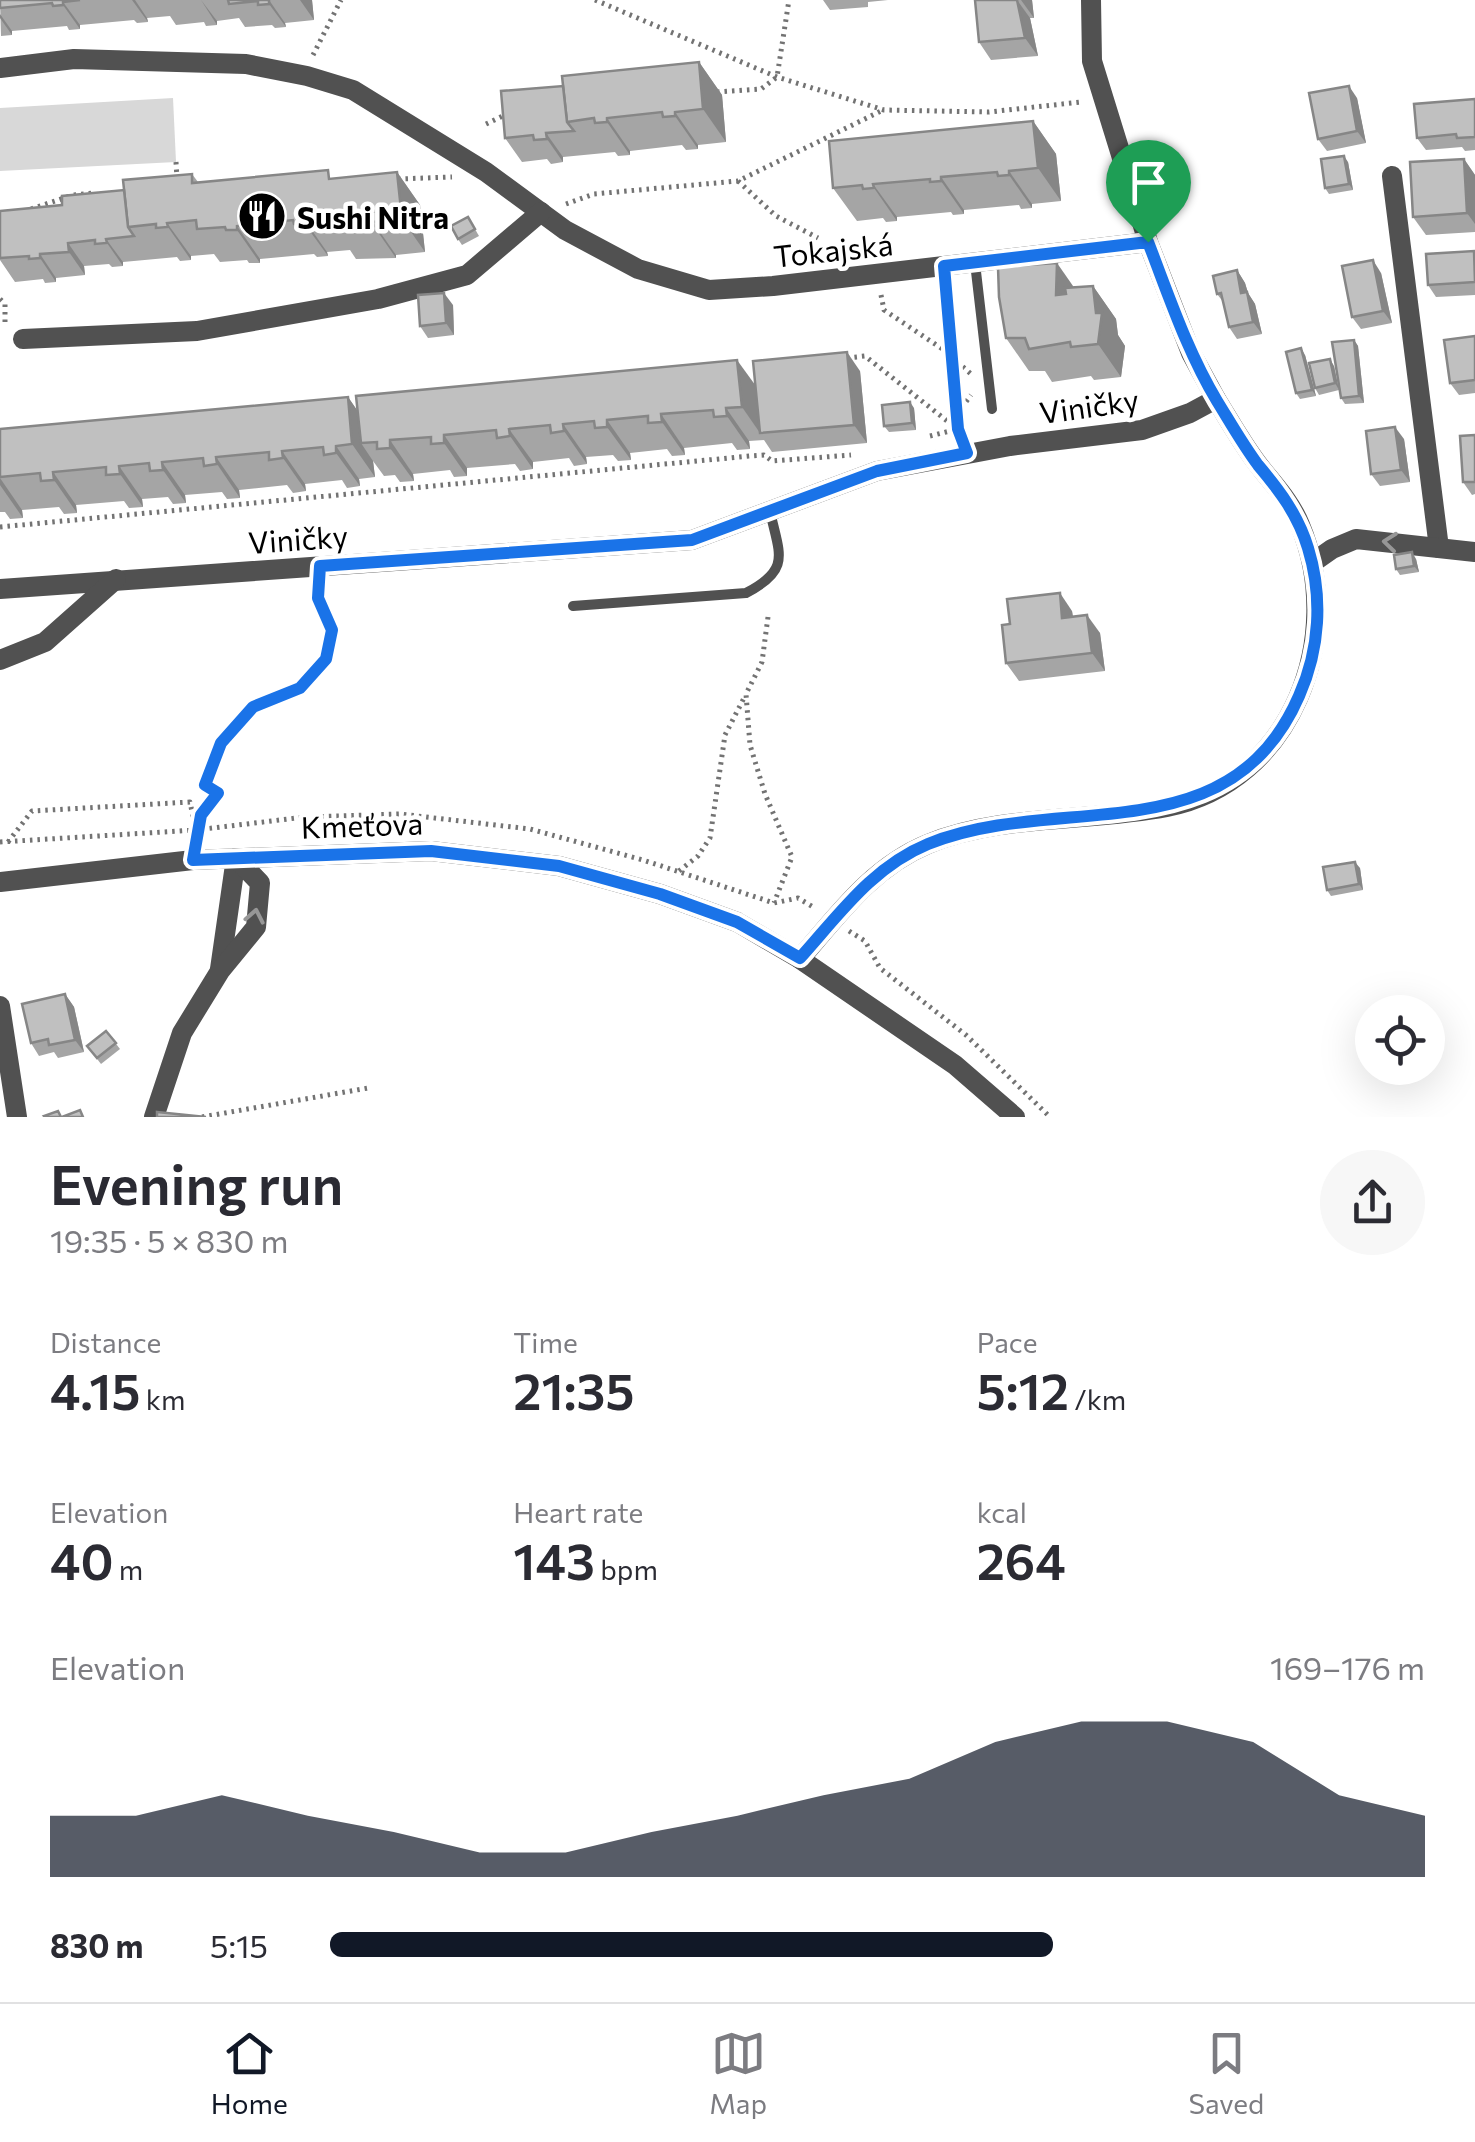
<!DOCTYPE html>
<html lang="en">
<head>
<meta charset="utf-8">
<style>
  body { margin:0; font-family:Commissioner,sans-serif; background:#f7f7f7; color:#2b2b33; height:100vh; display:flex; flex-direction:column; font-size:38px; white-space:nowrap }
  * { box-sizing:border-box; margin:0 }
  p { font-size:32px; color:#7c7c81 }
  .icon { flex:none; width:55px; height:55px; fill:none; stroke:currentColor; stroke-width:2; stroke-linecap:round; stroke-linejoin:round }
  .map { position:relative; height:1117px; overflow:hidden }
  .panel { display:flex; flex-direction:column; background:#fff; flex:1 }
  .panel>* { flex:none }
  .tools { position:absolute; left:1355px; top:995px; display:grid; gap:20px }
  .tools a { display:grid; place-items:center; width:90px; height:90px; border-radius:50%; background:#fff; box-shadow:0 10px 40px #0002; font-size:50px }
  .pin { position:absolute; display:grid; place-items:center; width:85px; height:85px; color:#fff; margin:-102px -42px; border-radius:50% 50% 50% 0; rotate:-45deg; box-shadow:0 0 10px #0007 }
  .pin .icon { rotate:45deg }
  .round { display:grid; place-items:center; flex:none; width:105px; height:105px; border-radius:52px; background:#f7f7f7 }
  .headline { display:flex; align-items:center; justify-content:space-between; height:170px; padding:0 50px }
  h1 { font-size:55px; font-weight:600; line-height:75px }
  .figures { display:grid; grid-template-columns:repeat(3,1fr); gap:15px; height:170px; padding:10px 50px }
  .figures div { display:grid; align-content:center }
  .figures b { font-size:50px; font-weight:600 }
  .figures small { font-size:28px; font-weight:400 }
  .figures p { font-size:28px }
  .chart { height:280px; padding:20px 50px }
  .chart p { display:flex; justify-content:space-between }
  .chart svg { width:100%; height:180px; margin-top:10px; fill:#111827; opacity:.7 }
  ul { padding:0 50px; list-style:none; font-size:32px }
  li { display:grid; grid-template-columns:160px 120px 1fr; align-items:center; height:75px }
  li i { height:25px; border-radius:12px; background:#111827 }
  .dock { display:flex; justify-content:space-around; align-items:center; height:140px; border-top:2px solid #e1e1e2; background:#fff; font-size:28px; color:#7c7c81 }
  .dock a { display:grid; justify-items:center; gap:5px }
  .dock .active { color:#111827 }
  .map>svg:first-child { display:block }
</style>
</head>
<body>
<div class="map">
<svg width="1475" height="1117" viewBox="0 0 1475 1117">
  <rect width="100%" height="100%" fill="#fff"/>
  <polygon fill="#d8d8d8" points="173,98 176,162 0,171 0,108"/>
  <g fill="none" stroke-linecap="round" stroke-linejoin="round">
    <g stroke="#737373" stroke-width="5" stroke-dasharray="2.5 5" stroke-linecap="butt">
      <polyline points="595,0 777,77 884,110 989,112 1081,102"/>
      <polyline points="313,55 341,0"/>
      <polyline points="717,92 761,89 777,77 789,0"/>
      <polyline points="486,124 507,114"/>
      <polyline points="176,162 177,179"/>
      <polyline points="398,179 452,177"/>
      <polyline points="738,181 776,216 818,238"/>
      <polyline points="566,204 594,194 738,181 881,111"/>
      <polyline points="31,209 73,195 93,193"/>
      <polyline points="945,284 956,415"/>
      <polyline points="881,295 884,310 944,350 971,374"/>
      <polyline points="0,299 5,304 5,325"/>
      <polyline points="847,358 865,356 956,428"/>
      <polyline points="930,436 958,429 956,415 971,395"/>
      <polyline points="0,527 750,456 764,455 772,461 851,455"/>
      <polyline points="768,617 762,662 746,694 750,745 765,794 792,857 774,903"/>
      <polyline points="196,832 201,815 218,793 205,785 221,743 253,707 300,689 326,659 332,630 317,598 318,588"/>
      <polyline points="0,842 196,830 305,817 400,814 530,829 643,860 774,903 798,898 815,908"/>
      <polyline points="8,842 32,811 190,802 195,826"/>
      <polyline points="679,871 698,856 710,838 725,735 745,696"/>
      <polyline points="849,931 865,941 880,968 966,1035 1050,1117"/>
      <polyline points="202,1117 368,1088"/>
    </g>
    <g stroke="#515151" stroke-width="10">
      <polyline points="975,263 992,409"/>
      <path d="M573,606l173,-13c46,-24 33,-39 24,-82"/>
    </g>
    <g stroke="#515151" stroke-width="20">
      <polyline points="1091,0 1092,61 1148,242 1191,353 1216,399"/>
      <polyline points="0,68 74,59 246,64 307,76 353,90 486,172 565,230 638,269 709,290 773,286 1148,242"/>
      <polyline points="1392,176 1439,548"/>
      <polyline points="23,339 197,331 378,299 467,275 541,212"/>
      <polyline points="1312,563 1332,549 1356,539 1475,552"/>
      <path d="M0,589l692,-49 185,-69 133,-25 132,-16 48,-17 26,-14c13,21 26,44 41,64 15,20 33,37 43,62 46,111 -7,257 -133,282 -76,15 -167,7 -239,37 -56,23 -90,71 -128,115"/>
      <polyline points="0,660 45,642 116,579"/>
      <polyline points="220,969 236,858"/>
      <polyline points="0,1006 17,1117"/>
      <polyline points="154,1117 182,1033 220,971 256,927 260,883 236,858"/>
    </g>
    <polyline stroke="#515151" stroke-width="20" points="0,882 193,860 431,851 559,866 660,894 737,922 800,959 955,1065 1015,1117"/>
  </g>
  <g fill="#a5a5a5">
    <polygon points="0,0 312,0 314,20 285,23 286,27 275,28 272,25 245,27 239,18 217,21 217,25 206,26 204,22 176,25 170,16 147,18 148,22 137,23 134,20 80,25 80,29 69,30 67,26 12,31 12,35 1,36"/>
    <polygon points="823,0 888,0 868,2 868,7 830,10"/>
    <polygon points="975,0 1032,0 1034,18 1030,18 1038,56 991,60 979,42"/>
    <polygon points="699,62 722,95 726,142 698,145 698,149 686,150 682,145 630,151 630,155 618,156 615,152 563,157 563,162 551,164 547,159 522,162 505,138 563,86"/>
    <polygon points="1357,98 1366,143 1327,151 1318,139"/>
    <polygon points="1475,99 1475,150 1465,151 1462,147 1426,150 1417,138"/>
    <polygon points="1033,121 1056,154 1061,201 1032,204 1032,208 1021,209 1019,205 964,210 964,214 953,215 951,212 897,217 897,221 886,222 883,218 857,221 833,188"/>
    <polygon points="1464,159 1475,175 1475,232 1426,235 1413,217"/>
    <polygon points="1348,162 1353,190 1329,194 1325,188"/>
    <polygon points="397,172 420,205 425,252 396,255 396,258 356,259 350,250 327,252 328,256 317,257 314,254 260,259 260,263 249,263 247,260 220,262 214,254 191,256 191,260 180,261 177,257 123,262 123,266 112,267 109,264 84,266 85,275 56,278 56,282 45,283 43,279 15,282 0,260 0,211 62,205 192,174 198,182 334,179"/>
    <polygon points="468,217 479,236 462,245 458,239"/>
    <polygon points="1475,252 1475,295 1436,297 1428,285"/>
    <polygon points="1237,270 1245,283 1248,293 1255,304 1262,334 1237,339 1229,327 1224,303 1217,294"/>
    <polygon points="1381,273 1392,323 1361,329 1352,317"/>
    <polygon points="1093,286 1116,319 1118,335 1125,346 1121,377 1094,380 1091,376 1052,382 1045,371 1029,371 1006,338 1074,287"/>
    <polygon points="453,305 454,335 428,338 420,326"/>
    <polygon points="1475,336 1475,393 1459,395 1450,383"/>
    <polygon points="1354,340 1358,346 1364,403 1345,404 1341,398"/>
    <polygon points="1305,355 1316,396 1300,399 1296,393"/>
    <polygon points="1334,366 1339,390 1319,395 1315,388"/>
    <polygon points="860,371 867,443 772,452 764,440 749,441 750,449 737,450 732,443 684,448 685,455 672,456 667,449 630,453 631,460 618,461 613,455 586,457 587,464 574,466 569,458 533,462 533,469 520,471 515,464 467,468 467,476 454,477 450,470 413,474 414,481 400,482 395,475 384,476 373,461 375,477 359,479 360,486 347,488 342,480 305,484 306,491 293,493 287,485 239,490 240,498 227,499 222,492 185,495 186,503 173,504 168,497 142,499 143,507 129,508 124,501 76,505 77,513 64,514 59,507 22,510 23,518 10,519 5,512 0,512 0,429 348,397 358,412 755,385"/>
    <polygon points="914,408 916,430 889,432 884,426"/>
    <polygon points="1475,435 1475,494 1472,495 1463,482"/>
    <polygon points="1404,439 1410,482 1380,486 1371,474"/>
    <polygon points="1416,559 1419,572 1400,575 1396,569"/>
    <polygon points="1072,611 1073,616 1100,633 1105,671 1019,681 1006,663"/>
    <polygon points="1360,868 1363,890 1331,896 1327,890"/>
    <polygon points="65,994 74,1007 84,1052 58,1058 54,1052 39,1056 31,1043"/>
    <polygon points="106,1031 120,1049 101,1064 87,1046"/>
  </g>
  <g fill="#868686">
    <polygon points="132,0 135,0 147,18 148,22"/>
    <polygon points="201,0 217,21 217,25"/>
    <polygon points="269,0 285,23 286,27 269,4"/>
    <polygon points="300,0 312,0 314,20"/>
    <polygon points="1017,0 1030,18 1038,56 1025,38"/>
    <polygon points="1021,0 1032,0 1034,18"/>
    <polygon points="63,2 80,25 80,29 63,5"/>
    <polygon points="0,14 12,31 12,35 0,18"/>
    <polygon points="699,62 722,95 726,142 703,109"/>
    <polygon points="1349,86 1357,98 1366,143 1357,131"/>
    <polygon points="675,112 698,145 698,149 675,116"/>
    <polygon points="607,118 630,151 630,155 607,122"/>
    <polygon points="1033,121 1056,154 1061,201 1038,168"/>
    <polygon points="546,133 563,157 563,162 547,139"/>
    <polygon points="1344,156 1348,162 1353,190 1349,184"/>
    <polygon points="1464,159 1475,175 1475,224 1467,213"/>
    <polygon points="1009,171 1032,204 1032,208 1009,175"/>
    <polygon points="397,172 420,205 425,252 402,219"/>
    <polygon points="941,177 964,210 964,214 941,181"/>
    <polygon points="873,184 897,217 897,221 874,188"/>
    <polygon points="304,219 327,252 328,256 304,223"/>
    <polygon points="373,222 396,255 396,258 373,225"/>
    <polygon points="167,223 191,256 191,260 168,227"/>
    <polygon points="237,226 260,259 260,263 237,230"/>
    <polygon points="106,239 123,262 123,266 107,243"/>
    <polygon points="68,243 84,266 85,275 69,252"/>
    <polygon points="40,254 56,278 56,282 40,258"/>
    <polygon points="1373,260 1381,273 1392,323 1383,311"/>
    <polygon points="1057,263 1080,296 1056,295"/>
    <polygon points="1237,270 1245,283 1248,293 1255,304 1262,334 1253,322 1241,293"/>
    <polygon points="1093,286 1116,319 1118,335 1125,346 1121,377 1098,344"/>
    <polygon points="444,293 453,305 454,335 446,323"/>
    <polygon points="1354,340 1358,346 1364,403 1359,396"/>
    <polygon points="1301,348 1305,355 1316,396 1312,390"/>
    <polygon points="847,352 860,371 867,443 854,425"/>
    <polygon points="1330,359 1334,366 1339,390 1335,383"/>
    <polygon points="737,360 761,393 760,433 742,407"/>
    <polygon points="348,397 371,430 361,443 373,461 375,477 352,444"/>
    <polygon points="910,402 914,408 916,430 912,423"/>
    <polygon points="726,408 749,441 750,449 727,416"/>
    <polygon points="661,414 684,448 685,455 662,422"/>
    <polygon points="607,420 630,453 631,460 607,427"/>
    <polygon points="563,424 586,457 587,464 564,431"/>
    <polygon points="1395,427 1404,439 1410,482 1401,470"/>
    <polygon points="509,429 533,462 533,469 510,436"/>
    <polygon points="444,435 467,468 467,476 444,443"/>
    <polygon points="390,440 413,474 414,481 390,448"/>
    <polygon points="336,446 359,479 360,486 336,453"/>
    <polygon points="282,451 305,484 306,491 283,458"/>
    <polygon points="216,457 239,490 240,498 217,464"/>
    <polygon points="162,462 185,495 186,503 163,470"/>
    <polygon points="119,466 142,499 143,507 120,474"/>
    <polygon points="53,472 76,505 77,513 54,480"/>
    <polygon points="0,478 22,510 23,518 0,485"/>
    <polygon points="1412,552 1416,559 1419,572 1414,566"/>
    <polygon points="1060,593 1072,611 1075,636 1062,618"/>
    <polygon points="1087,615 1100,633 1105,671 1092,653"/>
    <polygon points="1355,862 1360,868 1363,890 1359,884"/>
    <polygon points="65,994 74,1007 84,1052 75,1040"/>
  </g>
  <g fill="#c0c0c0" stroke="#868686" stroke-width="2.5">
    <polygon points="0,0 80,0 63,2 63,5 53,6 52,3 0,8"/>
    <polygon points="228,0 269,0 269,4 258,5 258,1 229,4"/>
    <polygon points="975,0 1018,0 1017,0 1025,38 979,42"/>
    <polygon points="699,62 703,109 675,112 675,116 663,117 662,112 607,118 607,122 595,123 594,118 567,122 562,76"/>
    <polygon points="563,86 567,122 574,131 546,133 547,139 534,140 533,135 505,138 501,91"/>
    <polygon points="1349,86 1357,131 1318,139 1309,93"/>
    <polygon points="1475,99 1475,137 1457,138 1456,134 1417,138 1414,104"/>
    <polygon points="1033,121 1038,168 1009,171 1009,175 998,176 997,172 941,177 941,181 930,182 930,179 873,184 874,188 863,189 862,185 833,188 829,141"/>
    <polygon points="1344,156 1349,184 1325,188 1321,159"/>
    <polygon points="1464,159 1467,213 1413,217 1410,162"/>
    <polygon points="328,170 329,179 397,172 402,219 373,222 373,225 333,226 333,217 304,219 304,223 294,224 293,220 237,226 237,230 226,230 225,227 197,229 196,220 167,223 168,227 156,228 156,224 128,227 123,180 192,174 192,183"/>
    <polygon points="124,190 128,227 134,236 106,239 107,243 95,244 95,240 68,243 69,252 40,254 40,258 29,259 29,256 0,258 0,211 62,205 62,196"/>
    <polygon points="468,217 475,229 458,239 451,226"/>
    <polygon points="1474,251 1475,282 1428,285 1426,254"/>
    <polygon points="1373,260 1383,311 1352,317 1342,266"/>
    <polygon points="1057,263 1056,295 1066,294 1065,288 1093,286 1096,313 1102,313 1098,344 1071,347 1070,342 1029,349 1025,338 1006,338 999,297 998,267"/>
    <polygon points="1237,270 1241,293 1247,292 1253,322 1229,327 1221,293 1217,294 1213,276"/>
    <polygon points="444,293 446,323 420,326 418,295"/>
    <polygon points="1475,336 1475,380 1450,383 1444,340"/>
    <polygon points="1354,340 1359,396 1341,398 1332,342"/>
    <polygon points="1301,348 1312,390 1296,393 1286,352"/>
    <polygon points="847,352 854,425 760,433 753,361"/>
    <polygon points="1330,359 1335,383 1315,388 1309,363"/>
    <polygon points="737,360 742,407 726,408 727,416 714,417 713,410 661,414 662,422 648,423 648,416 607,420 607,427 595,428 594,421 563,424 564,431 551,433 550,425 509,429 510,436 497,438 496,430 444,435 444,443 431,444 431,437 390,440 390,448 377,449 377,442 361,443 356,396"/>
    <polygon points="348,397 352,444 336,446 336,453 324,455 323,447 282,451 283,458 269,460 269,452 216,457 217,464 204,466 203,458 162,462 163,470 150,471 149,463 119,466 120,474 106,475 106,467 53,472 54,480 41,481 40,473 0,477 0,429"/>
    <polygon points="910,402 912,423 884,426 882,405"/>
    <polygon points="1395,427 1401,470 1371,474 1366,431"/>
    <polygon points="1475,435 1475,482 1463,482 1460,436"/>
    <polygon points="1412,552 1414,566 1396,569 1394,555"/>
    <polygon points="1060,593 1062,618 1087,615 1092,653 1006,663 1002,625 1010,624 1007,599"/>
    <polygon points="1355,862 1359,884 1327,890 1323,867"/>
    <polygon points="65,994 75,1040 49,1045 48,1039 31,1043 22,1004"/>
    <polygon points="106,1031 116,1043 97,1058 87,1046"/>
    <polygon points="80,1110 83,1117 62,1117"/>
    <polygon points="58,1111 61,1117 45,1117 44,1116"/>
    <polygon points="157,1112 206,1117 157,1117"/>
  </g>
  <defs><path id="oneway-chevron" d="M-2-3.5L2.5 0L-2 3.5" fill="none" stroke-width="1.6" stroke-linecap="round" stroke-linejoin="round" transform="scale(2.5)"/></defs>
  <g stroke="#979797">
    <use href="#oneway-chevron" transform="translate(1390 542) rotate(-174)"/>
    <use href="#oneway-chevron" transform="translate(255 916) rotate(-79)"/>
  </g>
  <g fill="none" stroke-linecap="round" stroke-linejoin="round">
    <g stroke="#fff" stroke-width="20">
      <path id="route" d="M1148,242c21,54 39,109 69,159 13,21 26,44 41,64 22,26 40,50 50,83 15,49 12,101 -9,148 -70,161 -241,95 -371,148 -56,23 -90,72 -128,114l-63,-36 -77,-28 -101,-28 -128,-15 -238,9 8,-45 17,-22 -13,-8 16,-42 32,-36 47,-19 26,-29 6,-29 -14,-32 2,-32 372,-26 185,-69 90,-18 -9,-24 -14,-163z"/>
    </g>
    <use href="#route" stroke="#1a73e8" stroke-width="12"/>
  </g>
  <defs>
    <g id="restaurant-disc" transform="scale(2.5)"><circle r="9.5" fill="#000" stroke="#fff"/><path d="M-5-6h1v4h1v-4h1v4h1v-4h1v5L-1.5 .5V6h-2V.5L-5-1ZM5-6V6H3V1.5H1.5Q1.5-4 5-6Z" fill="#fff"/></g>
  </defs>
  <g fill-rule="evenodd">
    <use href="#restaurant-disc" x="262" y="216"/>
  </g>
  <g text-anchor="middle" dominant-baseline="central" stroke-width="9" stroke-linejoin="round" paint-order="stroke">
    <g font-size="30" font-weight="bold" fill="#000" stroke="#fff" text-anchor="start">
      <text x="297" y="216">Sushi Nitra</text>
    </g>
    <g font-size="30" fill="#000" stroke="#fff">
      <text transform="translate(833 249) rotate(-6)">Tokajská</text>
      <text transform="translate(1089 405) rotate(-8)">Viničky</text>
      <text transform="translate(298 538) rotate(-4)">Viničky</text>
      <text transform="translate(362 824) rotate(-2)">Kmeťova</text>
    </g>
  </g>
</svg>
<div class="tools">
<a><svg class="icon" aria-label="locate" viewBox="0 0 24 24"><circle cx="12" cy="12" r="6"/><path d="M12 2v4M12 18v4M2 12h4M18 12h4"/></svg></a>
</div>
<div class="pin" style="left:1148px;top:242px;background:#1e9e55"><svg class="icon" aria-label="arrive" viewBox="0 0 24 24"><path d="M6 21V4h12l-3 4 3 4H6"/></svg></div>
</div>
<section class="panel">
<div class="headline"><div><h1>Evening run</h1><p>19:35 · 5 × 830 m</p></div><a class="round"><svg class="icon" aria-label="share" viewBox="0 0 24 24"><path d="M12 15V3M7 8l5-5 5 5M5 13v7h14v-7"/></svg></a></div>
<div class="figures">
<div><p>Distance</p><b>4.15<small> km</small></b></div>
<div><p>Time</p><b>21:35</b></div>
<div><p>Pace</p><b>5:12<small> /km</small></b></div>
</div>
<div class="figures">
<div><p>Elevation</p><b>40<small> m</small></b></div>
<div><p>Heart rate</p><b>143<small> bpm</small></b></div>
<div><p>kcal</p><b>264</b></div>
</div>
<div class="chart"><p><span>Elevation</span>169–176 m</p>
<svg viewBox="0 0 160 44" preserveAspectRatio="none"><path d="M0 44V29L10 29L20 24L30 29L40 33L50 38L60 38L70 33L80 29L90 24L100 20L110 11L120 6L130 6L140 11L150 24L160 29V44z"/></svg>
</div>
<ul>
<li><b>830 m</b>5:15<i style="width:66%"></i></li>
</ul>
</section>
<nav class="dock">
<a class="active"><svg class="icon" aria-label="home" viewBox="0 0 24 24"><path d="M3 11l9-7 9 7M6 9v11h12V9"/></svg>Home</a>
<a><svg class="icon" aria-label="map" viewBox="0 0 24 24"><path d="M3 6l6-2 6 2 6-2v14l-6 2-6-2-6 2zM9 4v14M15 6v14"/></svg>Map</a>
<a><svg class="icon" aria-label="saved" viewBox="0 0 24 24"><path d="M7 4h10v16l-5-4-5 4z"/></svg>Saved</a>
</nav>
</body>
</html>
